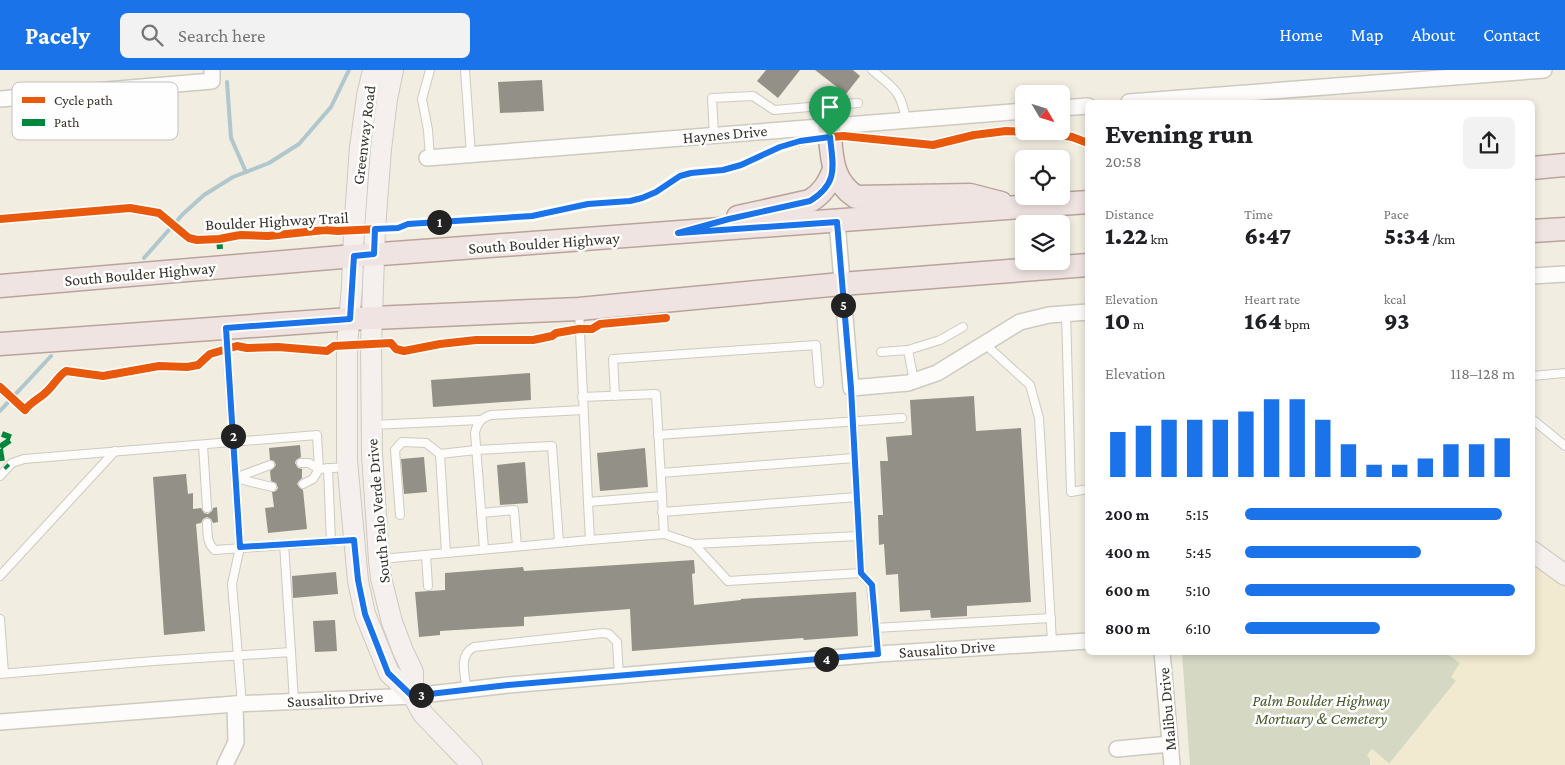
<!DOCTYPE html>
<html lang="en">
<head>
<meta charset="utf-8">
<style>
  body { margin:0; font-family:"Crimson Pro",serif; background:#f2f2f2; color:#202124; height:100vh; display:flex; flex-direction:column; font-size:19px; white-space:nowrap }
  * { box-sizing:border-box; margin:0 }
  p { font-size:16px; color:#757577 }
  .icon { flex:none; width:28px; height:28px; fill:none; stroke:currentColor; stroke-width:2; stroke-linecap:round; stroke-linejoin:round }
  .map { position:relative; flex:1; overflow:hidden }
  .panel { position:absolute; left:1085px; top:30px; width:450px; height:555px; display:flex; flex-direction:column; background:#fff; border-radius:8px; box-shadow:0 2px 8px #0003 }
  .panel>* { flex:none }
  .needle { width:32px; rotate:128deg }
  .buttons { position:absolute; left:1015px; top:15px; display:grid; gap:10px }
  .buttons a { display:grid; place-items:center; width:55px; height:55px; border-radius:8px; background:#fff; box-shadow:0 2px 8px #0003; font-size:25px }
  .pin { position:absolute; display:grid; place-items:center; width:42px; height:42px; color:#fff; margin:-51px -21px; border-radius:50% 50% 50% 0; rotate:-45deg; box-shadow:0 0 5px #0007 }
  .pin .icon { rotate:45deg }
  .km { position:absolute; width:25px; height:25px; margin:-12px; border-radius:50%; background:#222; color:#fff; font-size:14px; line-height:25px; text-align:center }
  .round { display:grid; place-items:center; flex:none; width:52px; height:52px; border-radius:8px; background:#f2f2f2 }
  .overview { display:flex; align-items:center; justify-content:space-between; height:85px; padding:0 20px }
  h1 { font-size:28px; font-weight:800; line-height:38px }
  .figures { display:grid; grid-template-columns:repeat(3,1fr); gap:8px; height:85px; padding:5px 20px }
  .figures div { display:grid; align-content:center }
  .figures b { font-size:25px; font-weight:800 }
  .figures small { font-size:14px; font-weight:400 }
  .figures p { font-size:14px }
  .chart { height:140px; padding:10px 20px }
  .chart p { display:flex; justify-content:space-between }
  .chart svg { width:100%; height:90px; margin-top:5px; stroke:#1a73e8; stroke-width:6 }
  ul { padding:0 20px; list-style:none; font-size:16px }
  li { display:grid; grid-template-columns:80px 60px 1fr; align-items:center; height:38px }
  li i { height:12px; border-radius:6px; background:#1a73e8 }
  header { display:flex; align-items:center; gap:30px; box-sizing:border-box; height:70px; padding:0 25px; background:#1a73e8; color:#fff }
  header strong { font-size:24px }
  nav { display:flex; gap:28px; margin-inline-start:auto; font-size:18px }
  .search { width:350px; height:45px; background:#f2f2f2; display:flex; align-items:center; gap:12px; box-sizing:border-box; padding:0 18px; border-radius:8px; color:#757577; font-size:19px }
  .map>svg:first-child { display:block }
</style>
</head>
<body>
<header>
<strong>Pacely</strong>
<div class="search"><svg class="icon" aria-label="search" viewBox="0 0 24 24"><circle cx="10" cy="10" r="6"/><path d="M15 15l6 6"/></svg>Search here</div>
<nav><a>Home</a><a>Map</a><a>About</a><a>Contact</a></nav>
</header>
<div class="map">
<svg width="1565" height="695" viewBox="0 0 1565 695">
  <rect width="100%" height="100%" fill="#f2ede1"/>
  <polygon fill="#d5d9c4" points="1446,582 1460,593 1457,599 1456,611 1389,694 1370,688 1370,695 1190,695 1182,583"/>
  <polygon fill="#f1ead0" points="1533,481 1565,505 1565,695 1370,695 1371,691 1367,685 1372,679 1390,694 1456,611 1451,607 1460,593 1446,583 1532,582"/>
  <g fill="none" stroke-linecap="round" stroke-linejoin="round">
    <g stroke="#b0c7cd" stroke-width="4">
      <polyline points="227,12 231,68 246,102"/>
      <polyline points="144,188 183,144 204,125 233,107 269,93 299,74 331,37 349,0"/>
      <polyline points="0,341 51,286"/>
    </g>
  </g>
  <g fill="#939087">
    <polygon points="766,0 800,0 778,28 757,11"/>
    <polygon points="815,0 853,0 860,6 846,24"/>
    <polygon points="542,10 544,41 500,43 498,12"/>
    <polygon points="530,303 531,330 433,337 431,310"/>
    <polygon points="974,326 976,361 1021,358 1031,532 967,536 967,546 931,548 930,540 900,542 898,504 886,505 884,474 879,475 878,445 883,445 880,391 888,391 886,367 912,365 910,330"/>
    <polygon points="300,375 301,387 296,390 295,393 298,398 302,399 302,408 299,411 297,414 300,418 303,420 307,459 268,463 265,438 274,437 272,422 276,421 278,418 276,413 271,411 270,401 276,395 274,391 270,390 269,378"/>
    <polygon points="645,378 648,417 600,421 597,383"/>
    <polygon points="424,387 427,422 404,424 401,389"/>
    <polygon points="525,392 528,433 500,435 497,395"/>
    <polygon points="186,404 188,424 193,423 193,439 201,438 204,443 208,444 212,441 213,438 217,437 218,452 213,453 211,449 207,447 203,449 201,453 196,454 205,561 164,565 153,407"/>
    <polygon points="694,490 695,503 692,504 694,535 741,530 741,529 856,522 858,566 804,570 803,568 632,581 630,539 524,547 524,556 440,561 440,565 419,567 415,522 445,520 445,503 523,497 524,501"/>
    <polygon points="336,502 338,524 293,528 292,506"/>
    <polygon points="335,550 337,581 315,582 313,551"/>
  </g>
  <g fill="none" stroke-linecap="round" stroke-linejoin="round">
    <g stroke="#cdcac0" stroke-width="10">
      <g id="lane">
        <polyline points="430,0 422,29 428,60 430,88"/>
        <polyline points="465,0 471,85"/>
        <path d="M872,0c22,18 29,21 34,50"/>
        <polyline points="714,65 712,28 753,26 774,40 858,33"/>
        <polyline points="579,241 588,432 662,426 656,324 582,327"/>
        <polyline points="1066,243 1071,422 1088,419"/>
        <polyline points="226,260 240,477 232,514 242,634"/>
        <polyline points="985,274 1030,315 1039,348 1052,572"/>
        <polyline points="908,280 940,270 963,257"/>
        <polyline points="881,282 908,280 914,311"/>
        <polyline points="1532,306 1565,303"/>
        <polyline points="851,318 861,503 871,515 878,584"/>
        <polyline points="615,326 613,289 816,275 819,313"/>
        <polyline points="1532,349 1565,376"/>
        <polyline points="372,355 480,350"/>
        <polyline points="658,365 902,348"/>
        <polyline points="203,375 207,438"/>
        <polyline points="301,393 309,393 319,399 313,409 303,414"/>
        <polyline points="270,395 235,408 272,417"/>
        <polyline points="328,398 331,472"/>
        <polyline points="661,403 854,388"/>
        <polyline points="0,406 12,393 24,389 317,365 319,399 346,397"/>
        <polyline points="662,426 664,464"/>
        <polyline points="588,432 590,470 664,464 694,474 728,511 861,503"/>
        <polyline points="662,442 857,427"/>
        <polyline points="481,443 514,440 517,476"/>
        <polyline points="400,445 395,380 402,372 426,373 440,384"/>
        <path d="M207,453c1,10 -1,20 8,27l137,-10"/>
        <polyline points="284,474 291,582"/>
        <polyline points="694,474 859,466"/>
        <path d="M484,479l-9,-116c2,-10 6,-15 16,-18l92,-5"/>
        <polyline points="446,483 440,384 476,380 552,376 559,472"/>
        <polyline points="426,485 428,516"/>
        <polyline points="381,489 590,470"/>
        <polyline points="0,506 115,381"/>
        <polyline points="0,549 4,603"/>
        <polyline points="875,558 1051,548"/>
        <polyline points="0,604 154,591 291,582 294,632"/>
        <path d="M467,620c-2,-15 -9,-35 7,-43l129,-14 6,1 8,8 2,35"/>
      </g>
    </g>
    <g stroke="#cdcac0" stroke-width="18">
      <g id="street">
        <polyline points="0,29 212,11 212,0"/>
        <polyline points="1129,32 1544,0"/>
        <polyline points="1061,38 1088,36"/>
        <polyline points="427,88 1024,41"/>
        <polyline points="837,152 851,318 908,313 937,303 1020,252 1049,245 1088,242"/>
        <polyline points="1532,206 1565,204"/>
        <polyline points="1162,582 1172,695"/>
        <polyline points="0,652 235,634 413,626 508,615 878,584 1088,571"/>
        <polyline points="1117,679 1170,674"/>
        <polyline points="225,695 236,672 235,634"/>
      </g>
    </g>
    <g stroke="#cdcac0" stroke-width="22">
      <g id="secondary">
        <polyline points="373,0 367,26 360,77 354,161 352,216 347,276 347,390 358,511 365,544 389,603 413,626 423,644 472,695"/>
        <polyline points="393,0 387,29 381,79 375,159 371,274 372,384 379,490 381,508 392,552 403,581 413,602 413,626"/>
        <polyline points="1532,481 1565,505"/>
      </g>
    </g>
    <g stroke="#b9a49d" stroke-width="25">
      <g id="primary">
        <path d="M829,56c3,29 1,54 27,71l114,-2 31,8"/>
        <polyline points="1532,98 1565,95"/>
        <path d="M738,147l72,-16c13,-8 18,-17 24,-31"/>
        <polyline points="1532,161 1565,159"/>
        <polyline points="0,216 354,186 1088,132"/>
        <polyline points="0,274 350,249 579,239 841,214 1088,195"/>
      </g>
    </g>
    <use href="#lane" stroke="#fdfcfa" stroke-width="8"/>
    <use href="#street" stroke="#fdfcfa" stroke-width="15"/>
    <use href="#secondary" stroke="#f5f0ee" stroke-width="20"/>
    <use href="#primary" stroke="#efe4e2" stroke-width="22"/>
    <g stroke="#00873e" stroke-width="6" stroke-dasharray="12 6" stroke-linecap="butt">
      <polyline points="219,169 220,179"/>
      <polyline points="0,377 13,368 2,364"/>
      <polyline points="0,379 2,392 8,398"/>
    </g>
    <g stroke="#fefefe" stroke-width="11">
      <g id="cycleway">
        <polyline points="0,149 130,138 159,143 184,164 189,168 197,170 219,169 240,165 268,166 325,160 337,161 398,158 408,154 532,146 588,134 630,131 642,128 656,122 680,105 691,103 723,100 741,95 780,77 813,69 843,66 933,75 974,65 1006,61 1049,63 1072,67 1088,73"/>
        <path d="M0,317l25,23c5,-7 12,-10 19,-16 9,-7 13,-17 22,-23l37,5 56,-10 28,1 11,-2 12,-11 27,-8 10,2 31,-1 49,4 7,-5 57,-3 5,6 8,2 36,-7 36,-4h57l19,-4 4,-3 23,-4h13l8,-5 66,-6"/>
      </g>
    </g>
    <use href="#cycleway" stroke="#e8590c" stroke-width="8"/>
  </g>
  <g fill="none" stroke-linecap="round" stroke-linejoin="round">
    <g stroke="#fff" stroke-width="10">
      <path id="route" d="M830,67c3,29 9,46 -20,64l-81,18 -51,14 159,-11 14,166 10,185 11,12 6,69 -370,31 -96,11 -24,-23 -23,-59 -7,-34 -4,-40 -114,7 -14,-219 124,-9 4,-63 20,-2 1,-25 23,-1 10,-4 124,-8 56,-12 42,-3 12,-3 14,-6 24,-16 11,-3 32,-3 18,-5 39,-18 20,-6z"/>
    </g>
    <use href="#route" stroke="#1a73e8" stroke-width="6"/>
  </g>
  <g text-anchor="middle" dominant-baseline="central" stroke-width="5" stroke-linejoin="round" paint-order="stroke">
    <g font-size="16" fill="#37342c" stroke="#fefefe">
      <text transform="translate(725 64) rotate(-5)">Haynes Drive</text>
      <text transform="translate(364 65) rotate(-83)">Greenway Road</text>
      <text transform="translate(277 151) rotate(-3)">Boulder Highway Trail</text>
      <text transform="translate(544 173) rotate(-4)">South Boulder Highway</text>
      <text transform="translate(140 204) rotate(-5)">South Boulder Highway</text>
      <text transform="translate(378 441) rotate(-95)">South Palo Verde Drive</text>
      <text transform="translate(947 579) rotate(-4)">Sausalito Drive</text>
      <text transform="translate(335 629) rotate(-3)">Sausalito Drive</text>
      <text transform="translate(1167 639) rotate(-95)">Malibu Drive</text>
    </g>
    <g font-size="16" font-style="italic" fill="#49592a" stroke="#fefefe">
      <text x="1321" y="630">Palm Boulder Highway<tspan x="1321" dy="18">Mortuary &amp; Cemetery</tspan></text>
    </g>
  </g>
  <rect x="12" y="12" width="166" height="58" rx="8" fill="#fefefe" stroke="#c2c1bf" stroke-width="1"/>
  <rect x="22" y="27" width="23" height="6" fill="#e8590c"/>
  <rect x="22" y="49" width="23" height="7" fill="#00873e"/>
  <g font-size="14" fill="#37342c">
    <text x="54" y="35">Cycle path</text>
    <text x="54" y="57">Path</text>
  </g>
</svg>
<div class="buttons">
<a><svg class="needle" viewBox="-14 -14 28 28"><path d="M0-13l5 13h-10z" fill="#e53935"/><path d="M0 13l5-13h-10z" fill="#757577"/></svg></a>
<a><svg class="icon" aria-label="locate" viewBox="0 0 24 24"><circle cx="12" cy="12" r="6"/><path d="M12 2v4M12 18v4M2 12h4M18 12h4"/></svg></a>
<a><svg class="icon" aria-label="layers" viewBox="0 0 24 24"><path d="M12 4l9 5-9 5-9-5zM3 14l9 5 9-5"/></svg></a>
</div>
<div class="pin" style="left:830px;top:67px;background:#1e9e55"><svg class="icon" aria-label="arrive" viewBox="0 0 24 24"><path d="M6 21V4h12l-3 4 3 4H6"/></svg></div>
<b class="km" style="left:439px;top:152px">1</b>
<b class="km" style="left:233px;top:366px">2</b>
<b class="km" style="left:421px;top:625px">3</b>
<b class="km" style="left:826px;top:589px">4</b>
<b class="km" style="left:843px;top:235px">5</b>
<section class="panel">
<div class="overview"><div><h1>Evening run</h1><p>20:58</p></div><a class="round"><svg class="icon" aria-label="share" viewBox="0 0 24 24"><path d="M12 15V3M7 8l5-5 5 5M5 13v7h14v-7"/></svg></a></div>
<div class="figures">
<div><p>Distance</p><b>1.22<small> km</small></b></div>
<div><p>Time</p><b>6:47</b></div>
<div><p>Pace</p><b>5:34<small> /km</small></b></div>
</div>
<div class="figures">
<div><p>Elevation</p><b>10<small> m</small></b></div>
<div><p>Heart rate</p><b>164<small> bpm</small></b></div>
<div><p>kcal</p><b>93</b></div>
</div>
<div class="chart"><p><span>Elevation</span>118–128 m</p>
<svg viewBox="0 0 160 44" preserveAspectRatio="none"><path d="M5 44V22M15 44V19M25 44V16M35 44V16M45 44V16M55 44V12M65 44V6M75 44V6M85 44V16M95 44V28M105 44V38M115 44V38M125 44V35M135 44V28M145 44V28M155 44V25"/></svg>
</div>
<ul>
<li><b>200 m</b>5:15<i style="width:95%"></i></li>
<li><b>400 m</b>5:45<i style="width:65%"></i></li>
<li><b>600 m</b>5:10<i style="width:100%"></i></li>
<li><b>800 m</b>6:10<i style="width:50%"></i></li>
</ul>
</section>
</div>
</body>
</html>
